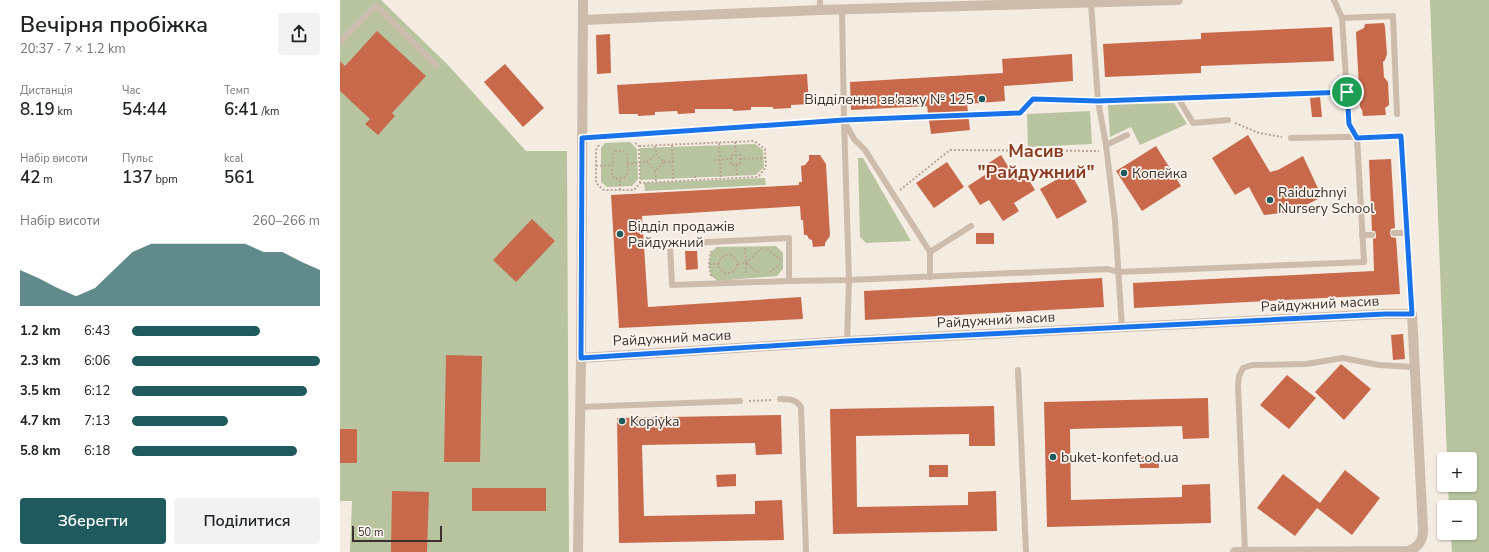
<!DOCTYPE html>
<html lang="uk">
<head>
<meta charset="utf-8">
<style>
  body { margin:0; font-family:"Nunito Sans",sans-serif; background:#f2f2f2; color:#202124; height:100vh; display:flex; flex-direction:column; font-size:15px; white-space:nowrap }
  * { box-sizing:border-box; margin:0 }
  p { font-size:13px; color:#757577 }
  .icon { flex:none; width:22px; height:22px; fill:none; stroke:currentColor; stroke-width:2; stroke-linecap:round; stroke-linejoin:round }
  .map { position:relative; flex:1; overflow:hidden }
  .sheet { display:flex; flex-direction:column; background:#fff; width:340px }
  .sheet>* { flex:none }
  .fabs { position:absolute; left:1097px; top:452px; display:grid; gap:8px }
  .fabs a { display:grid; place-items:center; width:40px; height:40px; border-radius:4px; background:#fff; box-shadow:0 1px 3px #0004; font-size:20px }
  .scale { position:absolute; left:12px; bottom:10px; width:90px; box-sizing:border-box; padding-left:4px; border:2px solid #3b302b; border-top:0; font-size:11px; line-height:14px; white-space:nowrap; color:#3b302b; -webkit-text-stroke:3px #fbf5ee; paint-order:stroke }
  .pin { position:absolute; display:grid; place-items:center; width:34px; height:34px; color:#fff; margin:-17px; border:2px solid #fff; border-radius:50%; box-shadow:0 1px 4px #0007 }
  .round { display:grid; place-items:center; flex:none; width:42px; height:42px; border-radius:4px; background:#f2f2f2 }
  .head { display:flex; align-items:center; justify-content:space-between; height:68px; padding:0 20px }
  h1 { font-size:22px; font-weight:600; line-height:30px }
  .stats { display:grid; grid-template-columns:repeat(3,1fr); gap:6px; height:68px; padding:4px 20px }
  .stats div { display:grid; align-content:center }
  .stats b { font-size:17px; font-weight:600 }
  .stats small { font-size:11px; font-weight:400 }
  .stats p { font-size:11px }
  .chart { height:112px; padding:8px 20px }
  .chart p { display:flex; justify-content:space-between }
  .chart svg { width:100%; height:72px; margin-top:4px; fill:#1f5a5e; opacity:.7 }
  .primary-button { display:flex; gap:8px; margin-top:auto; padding:8px 20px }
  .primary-button a { flex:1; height:46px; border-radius:4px; background:#1f5a5e; color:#fff; font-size:16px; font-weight:600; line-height:46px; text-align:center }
  .primary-button a+a { background:#f2f2f2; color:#202124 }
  ul { padding:0 20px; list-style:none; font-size:13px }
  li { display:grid; grid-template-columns:64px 48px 1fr; align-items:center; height:30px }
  li i { height:10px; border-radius:5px; background:#1f5a5e }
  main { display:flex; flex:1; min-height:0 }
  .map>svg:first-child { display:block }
</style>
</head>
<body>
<main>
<section class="sheet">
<div class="head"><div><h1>Вечірня пробіжка</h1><p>20:37 · 7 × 1.2 km</p></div><a class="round"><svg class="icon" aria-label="share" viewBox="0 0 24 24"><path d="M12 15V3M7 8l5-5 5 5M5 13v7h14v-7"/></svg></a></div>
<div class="stats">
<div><p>Дистанція</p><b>8.19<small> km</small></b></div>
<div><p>Час</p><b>54:44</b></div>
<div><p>Темп</p><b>6:41<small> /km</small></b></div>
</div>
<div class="stats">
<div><p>Набір висоти</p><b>42<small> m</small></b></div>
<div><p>Пульс</p><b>137<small> bpm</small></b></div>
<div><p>kcal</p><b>561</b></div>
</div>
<div class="chart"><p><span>Набір висоти</span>260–266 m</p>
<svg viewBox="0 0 160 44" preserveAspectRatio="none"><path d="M0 44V22L10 27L20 33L30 38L40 33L50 22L60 11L70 6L80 6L90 6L100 6L110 6L120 6L130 11L140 11L150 17L160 22V44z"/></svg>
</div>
<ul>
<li><b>1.2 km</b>6:43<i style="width:68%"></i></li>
<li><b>2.3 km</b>6:06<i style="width:100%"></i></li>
<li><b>3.5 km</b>6:12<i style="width:93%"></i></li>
<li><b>4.7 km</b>7:13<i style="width:51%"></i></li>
<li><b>5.8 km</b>6:18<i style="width:88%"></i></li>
</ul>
<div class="primary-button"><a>Зберегти</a><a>Поділитися</a></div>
</section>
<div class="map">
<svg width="1149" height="552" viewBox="0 0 1149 552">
  <rect width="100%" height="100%" fill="#f4ebe1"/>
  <g fill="#b8c4a0">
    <polygon points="0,0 41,0 108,65 186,151 227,151 229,552 10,552 12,501 0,501"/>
    <polygon points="1090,0 1149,0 1149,552 1112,552 1111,533 1130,533 1130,507 1109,507 1108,485 1130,485 1130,459 1107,459"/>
    <polygon points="834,103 847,124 800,145 791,127 770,137 768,105"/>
    <polygon points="750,111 752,144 688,147 687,114"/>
    <polygon points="290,142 297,149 298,179 292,186 267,187 261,182 261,148 265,143"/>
    <polygon points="415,144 423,150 424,167 416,175 300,180 300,148"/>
    <polygon points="518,158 523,158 571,241 526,243 520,237"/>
    <polygon points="425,178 426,185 305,191 304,183"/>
    <polygon points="436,246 443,253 443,269 437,276 378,281 371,276 369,264 371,252 377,247"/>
  </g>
  <g fill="#c8694b">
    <polygon points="1044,23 1045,27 1047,54 1045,60 1043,62 1044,77 1048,82 1049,103 1049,105 1045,108 1046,115 1023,116 1022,110 1020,107 1016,32 1024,28 1025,24"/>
    <polygon points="992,27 994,61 861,66 861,73 765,77 763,44 861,39 861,33"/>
    <polygon points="37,31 86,76 52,113 55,116 38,135 25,124 30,119 0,91 0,61 5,66"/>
    <polygon points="270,34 271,73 257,74 256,35"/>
    <polygon points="732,54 733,81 664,86 665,101 627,104 630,130 591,134 587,106 511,110 510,82 663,73 662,59"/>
    <polygon points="165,64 204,108 183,127 144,82"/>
    <polygon points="467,74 469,104 451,105 451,108 433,109 433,107 411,107 411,110 393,111 393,109 355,109 355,113 338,114 337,111 315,112 315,115 298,116 298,114 279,114 277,85"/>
    <polygon points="980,97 982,117 972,117 970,98"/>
    <polygon points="908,135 930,172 938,170 963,156 982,197 952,212 924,215 909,187 895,195 872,158"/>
    <polygon points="816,146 841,186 802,211 776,171"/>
    <polygon points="469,155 480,155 486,164 490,236 485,243 485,246 473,247 472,240 469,239 467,235 464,235 463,220 461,220 460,206 302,216 308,307 461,297 463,319 279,328 271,195 459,185 459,182 462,182 461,166 465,165 469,160"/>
    <polygon points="661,155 674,176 683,170 695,190 674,203 679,211 663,221 649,200 640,205 628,186 648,173 644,166"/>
    <polygon points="1051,159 1055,228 1051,229 1050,233 1051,237 1056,238 1060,294 794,308 793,283 1034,271 1033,239 1036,238 1036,235 1035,231 1032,231 1029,160"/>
    <polygon points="607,162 624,187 594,208 576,183"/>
    <polygon points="730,172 747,202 717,219 700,189"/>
    <polygon points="192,219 215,241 176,282 153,260"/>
    <rect x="636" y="233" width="18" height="11"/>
    <polygon points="345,251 357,251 358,269 346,270"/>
    <polygon points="762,278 764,307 525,320 524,291"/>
    <polygon points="1063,334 1065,359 1053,360 1051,335"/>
    <polygon points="106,355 142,356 140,462 104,462"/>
    <polygon points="1001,364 1031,389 1004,420 975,392"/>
    <polygon points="947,375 976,398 949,429 920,405"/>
    <polygon points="868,398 869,438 843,439 842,426 730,429 731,500 842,497 842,485 870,484 871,523 707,527 704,402"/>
    <polygon points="654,406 655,446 629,446 629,434 516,436 517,507 628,505 628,492 656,491 657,531 493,534 490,409"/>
    <polygon points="441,415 442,454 416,455 415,443 302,445 304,516 415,514 415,501 442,500 444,540 279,543 277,418"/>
    <rect x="0" y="429" width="17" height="34"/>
    <polygon points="799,456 818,456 819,468 800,468"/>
    <rect x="589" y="465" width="19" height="12"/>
    <polygon points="1005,470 1040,498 1012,535 977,508 955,536 917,508 943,474 980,503"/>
    <polygon points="396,474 396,486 377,487 376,475"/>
    <rect x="132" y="488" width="74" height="23"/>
    <polygon points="52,491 89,492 87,552 51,552"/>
  </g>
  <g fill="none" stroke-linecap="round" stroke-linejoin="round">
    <g stroke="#b9a596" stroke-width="2" stroke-dasharray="2 2" stroke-linecap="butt">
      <polyline points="513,120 680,113 693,99 750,100"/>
      <polyline points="895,123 919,133 942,137"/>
      <polyline points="395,142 396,155"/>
      <polyline points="295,143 299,146 300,183"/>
      <polyline points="379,143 381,179"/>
      <polyline points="259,145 256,150 256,183 264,190 294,190 300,183 418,177 426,167 425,149 414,141 299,146"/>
      <polyline points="332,145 333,181"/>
      <polyline points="315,146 316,154"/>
      <polygon points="275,151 283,151 287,155 288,172 284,178 277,179 272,176 273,155"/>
      <polyline points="400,159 426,158"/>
      <polyline points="374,160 391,159 391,165 400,164 400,155 391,155 391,159"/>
      <polyline points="324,162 335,161"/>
      <polyline points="287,164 307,162 316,154 324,162 315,171 307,162"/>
      <polyline points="396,165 397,177"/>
      <polyline points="256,166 272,165"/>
      <polyline points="315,171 316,181"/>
      <polyline points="355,176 355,180"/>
      <polyline points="280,190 280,179"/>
      <polyline points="560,190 610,150 759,151"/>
      <polyline points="405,248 406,263 418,273"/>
      <polyline points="427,249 441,260"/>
      <circle cx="388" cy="264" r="9"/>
      <polyline points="406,263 422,248"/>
      <polyline points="369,264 379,264"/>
      <polyline points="398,264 406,263 406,274"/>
      <polyline points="430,272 440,264"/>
      <polyline points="371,276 369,264 371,251"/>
      <polyline points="409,401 433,400"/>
    </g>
    <g stroke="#cdbbac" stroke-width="6">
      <polyline points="480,0 480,10"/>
      <polyline points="751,3 758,101 766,145 775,220 782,328"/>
      <polyline points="502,10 504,120 509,280 507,341"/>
      <polyline points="1002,18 1053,16 1057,114"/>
      <polyline points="0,42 36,6 96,65"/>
      <polyline points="838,98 853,123 888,120"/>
      <polyline points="758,101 1007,92"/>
      <polyline points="504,121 514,139 525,150 590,252 631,226"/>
      <polyline points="242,138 504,120"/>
      <polyline points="951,138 1061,136 1072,314"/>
      <polyline points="766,145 787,135"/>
      <polyline points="1054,233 1067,233"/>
      <polyline points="1022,235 1032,235"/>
      <polyline points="590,252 590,277"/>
      <polyline points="449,281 449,238 330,244 332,285 449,281 509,280 768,269 778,272 1024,262 1017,138 1009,124 1002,18 994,0"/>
      <polyline points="678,370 686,552"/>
      <path d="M440,399c8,0 16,0 21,8l5,145"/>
      <polyline points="241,407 400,401"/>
      <polyline points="905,552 898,385 899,376 903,368 912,365 966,364 1003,358 1039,365 1074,367"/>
    </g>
    <g stroke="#cdbbac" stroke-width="10">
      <polyline points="243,20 480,10 838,0"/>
      <path d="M241,358l266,-17 538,-27h27l11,215c0,12 -4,18 -15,22l-173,1"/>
      <polyline points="238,552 241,358 243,0"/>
    </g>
  </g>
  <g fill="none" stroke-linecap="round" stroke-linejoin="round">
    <g stroke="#fff" stroke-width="8">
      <polygon id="route" points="1007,92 1009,124 1017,138 1061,136 1072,314 1045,314 507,341 241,358 242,138 504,120 680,113 693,99 758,101"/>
    </g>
    <use href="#route" stroke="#1a73e8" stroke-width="5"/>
  </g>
  <g fill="#1f5a5e" stroke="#fbf5ee" stroke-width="1.5">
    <circle cx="642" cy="99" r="4"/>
    <circle cx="784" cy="173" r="4"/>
    <circle cx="930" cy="200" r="4"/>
    <circle cx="280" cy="234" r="4"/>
    <circle cx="282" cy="421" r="4"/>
    <circle cx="713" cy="457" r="4"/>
  </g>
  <g text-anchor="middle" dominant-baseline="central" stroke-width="3.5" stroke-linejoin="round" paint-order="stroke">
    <g font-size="14" fill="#3b302b" stroke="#fbf5ee" text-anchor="start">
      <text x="634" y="99" text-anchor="end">Відділення зв'язку № 125</text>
      <text x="792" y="173">Копейка</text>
      <text x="938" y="192">Raiduzhnyi<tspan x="938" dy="16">Nursery School</tspan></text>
      <text x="288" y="226">Відділ продажів<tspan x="288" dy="16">Райдужний</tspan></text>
      <text x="290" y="421">Kopiyka</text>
      <text x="721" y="457">buket-konfet.od.ua</text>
    </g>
    <g font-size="14" fill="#3b302b" stroke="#fbf5ee">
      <text transform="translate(980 304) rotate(-3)">Райдужний масив</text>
      <text transform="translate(656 320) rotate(-3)">Райдужний масив</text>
      <text transform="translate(332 338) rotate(-3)">Райдужний масив</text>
    </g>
    <g font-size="18" font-weight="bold" fill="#8c3b22" stroke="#fbf5ee">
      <text x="696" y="151">Масив<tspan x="696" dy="21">"Райдужний"</tspan></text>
    </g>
  </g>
</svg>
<div class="fabs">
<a>+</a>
<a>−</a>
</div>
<div class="scale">50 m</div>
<div class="pin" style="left:1007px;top:92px;background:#1e9e55"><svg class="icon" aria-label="arrive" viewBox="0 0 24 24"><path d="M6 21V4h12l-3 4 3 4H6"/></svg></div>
</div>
</main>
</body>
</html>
